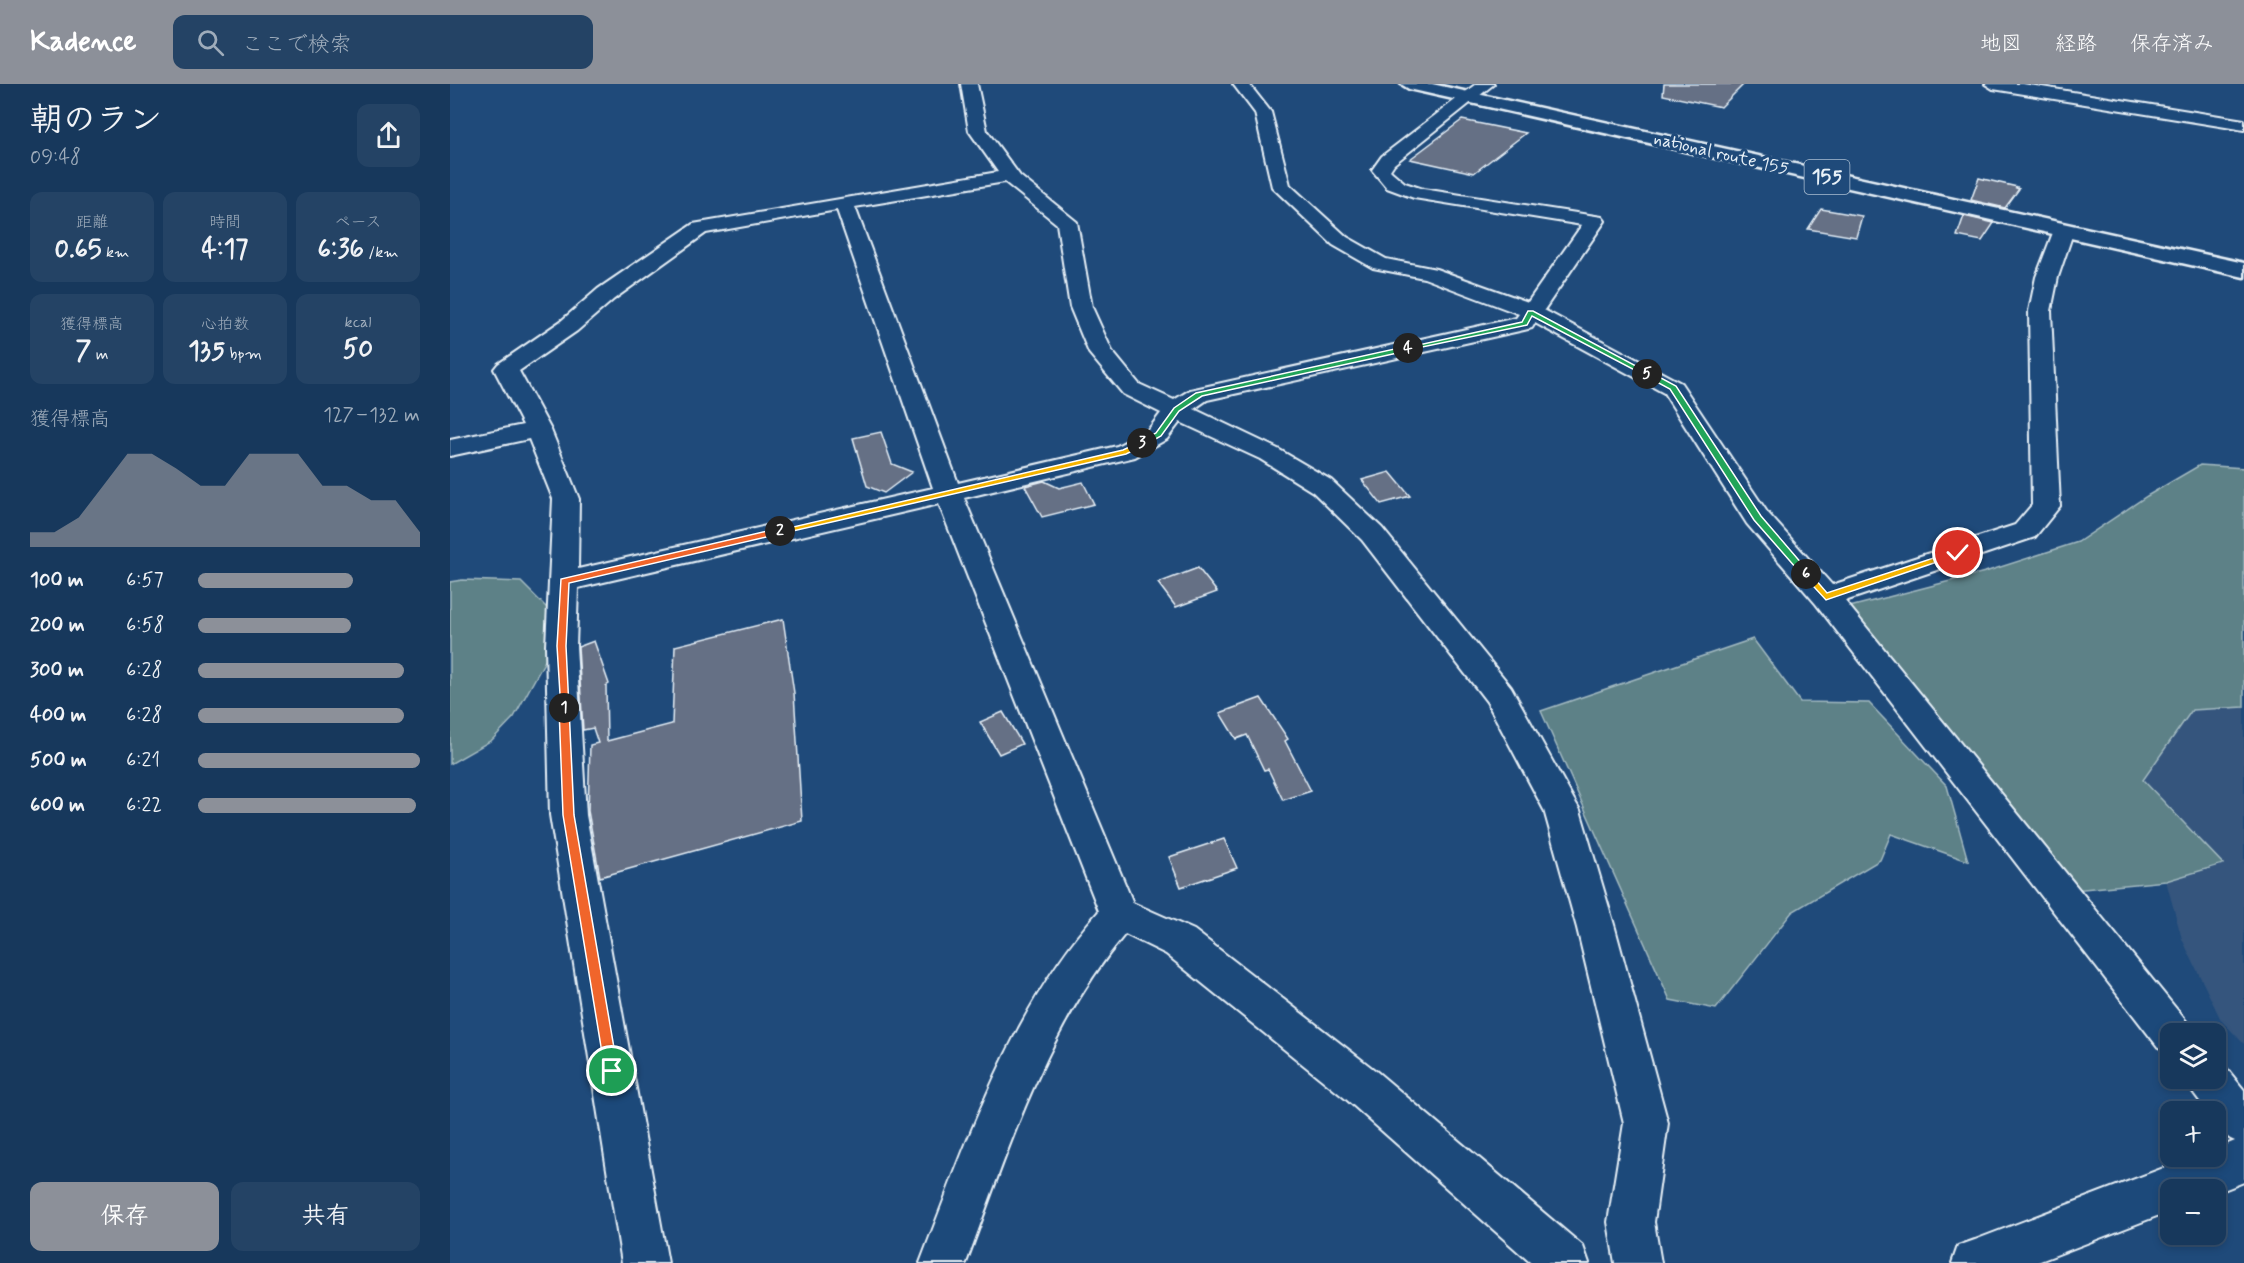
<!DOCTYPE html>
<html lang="ja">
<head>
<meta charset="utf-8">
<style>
  body { margin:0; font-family:Mynerve,"Klee One",sans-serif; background:#244365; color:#f1f3f6; height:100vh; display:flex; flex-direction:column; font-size:22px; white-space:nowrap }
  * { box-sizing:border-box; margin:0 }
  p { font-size:20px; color:#9eacbb }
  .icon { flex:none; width:33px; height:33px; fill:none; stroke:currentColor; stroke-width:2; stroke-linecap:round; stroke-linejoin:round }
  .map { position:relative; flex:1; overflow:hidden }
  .panel { display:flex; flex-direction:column; background:#17385c; width:450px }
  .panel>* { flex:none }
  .tools { position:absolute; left:1710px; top:939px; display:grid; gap:12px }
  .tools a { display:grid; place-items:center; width:66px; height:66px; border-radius:12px; background:#17385c; box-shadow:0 3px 9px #0003,0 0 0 2px #365272; font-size:30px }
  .pin { position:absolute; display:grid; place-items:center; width:51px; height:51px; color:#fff; margin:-26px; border:3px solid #fff; border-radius:50%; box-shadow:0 2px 6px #0007 }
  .km { position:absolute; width:30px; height:30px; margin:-15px; border-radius:50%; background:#222; color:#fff; font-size:16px; line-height:30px; text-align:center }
  .round { display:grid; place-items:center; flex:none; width:63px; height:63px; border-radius:12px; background:#244365 }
  .overview { display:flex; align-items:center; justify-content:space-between; height:102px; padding:0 30px }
  h1 { font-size:33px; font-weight:700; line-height:45px }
  .stats { display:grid; grid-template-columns:repeat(3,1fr); gap:9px; height:102px; padding:6px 30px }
  .stats div { display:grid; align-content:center; border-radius:12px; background:#244365; text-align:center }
  .stats b { font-size:26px; font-weight:700 }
  .stats small { font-size:16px; font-weight:400 }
  .stats p { font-size:16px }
  .chart { height:168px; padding:12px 30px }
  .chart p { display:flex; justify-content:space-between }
  .chart svg { width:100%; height:108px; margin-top:6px; fill:#8c9099; opacity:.7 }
  .primary-button { display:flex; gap:12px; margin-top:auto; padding:12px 30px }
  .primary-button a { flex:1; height:69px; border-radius:12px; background:#8c9099; color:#fff; font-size:24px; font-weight:700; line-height:69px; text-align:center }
  .primary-button a+a { background:#244365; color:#f1f3f6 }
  ul { padding:0 30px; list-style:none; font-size:20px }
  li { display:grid; grid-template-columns:96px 72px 1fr; align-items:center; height:45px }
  li i { height:15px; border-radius:8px; background:#8c9099 }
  header { display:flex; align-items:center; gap:36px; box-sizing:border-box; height:84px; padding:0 30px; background:#8c9099; color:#fff }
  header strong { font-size:28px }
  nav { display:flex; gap:33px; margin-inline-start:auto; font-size:21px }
  .search { width:420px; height:54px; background:#244365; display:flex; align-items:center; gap:15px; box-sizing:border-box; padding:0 21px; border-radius:12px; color:#9eacbb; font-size:22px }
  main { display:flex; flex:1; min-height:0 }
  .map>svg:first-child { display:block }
</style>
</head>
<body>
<header>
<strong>Kadence</strong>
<div class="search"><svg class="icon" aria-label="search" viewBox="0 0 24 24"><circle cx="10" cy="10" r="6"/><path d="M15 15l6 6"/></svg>ここで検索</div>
<nav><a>地図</a><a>経路</a><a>保存済み</a></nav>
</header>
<main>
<section class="panel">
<div class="overview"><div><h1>朝のラン</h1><p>09:48</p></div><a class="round"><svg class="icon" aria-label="share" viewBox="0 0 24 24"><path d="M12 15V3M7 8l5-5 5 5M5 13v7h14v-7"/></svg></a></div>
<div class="stats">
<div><p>距離</p><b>0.65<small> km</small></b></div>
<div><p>時間</p><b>4:17</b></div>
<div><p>ペース</p><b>6:36<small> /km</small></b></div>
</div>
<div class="stats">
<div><p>獲得標高</p><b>7<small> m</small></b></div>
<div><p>心拍数</p><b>135<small> bpm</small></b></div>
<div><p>kcal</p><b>50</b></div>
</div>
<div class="chart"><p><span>獲得標高</span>127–132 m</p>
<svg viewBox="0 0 160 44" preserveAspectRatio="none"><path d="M0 44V38L10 38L20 32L30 19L40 6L50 6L60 12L70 19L80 19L90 6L100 6L110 6L120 19L130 19L140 25L150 25L160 38V44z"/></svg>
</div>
<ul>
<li><b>100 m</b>6:57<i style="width:70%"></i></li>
<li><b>200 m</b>6:58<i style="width:69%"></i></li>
<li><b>300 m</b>6:28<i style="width:93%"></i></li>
<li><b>400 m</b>6:28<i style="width:93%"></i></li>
<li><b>500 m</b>6:21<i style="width:100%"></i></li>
<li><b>600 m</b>6:22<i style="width:98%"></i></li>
</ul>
<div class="primary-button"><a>保存</a><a>共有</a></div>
</section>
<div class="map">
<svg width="1794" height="1179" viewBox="0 0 1794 1179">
  <rect width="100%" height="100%" fill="#1f4a7a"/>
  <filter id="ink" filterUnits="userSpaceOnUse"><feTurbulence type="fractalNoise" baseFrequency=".0167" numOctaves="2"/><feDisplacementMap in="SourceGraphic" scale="12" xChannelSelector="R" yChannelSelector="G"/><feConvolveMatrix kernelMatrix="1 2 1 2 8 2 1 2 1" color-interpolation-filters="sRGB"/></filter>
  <g filter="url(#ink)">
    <polygon fill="#34557d" points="1794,623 1794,960 1771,936 1732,855 1716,797 1773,780 1693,696 1742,626"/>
    <g fill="#5d8187" stroke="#a2b9c0" stroke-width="1.5">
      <polygon points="1750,381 1794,384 1794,623 1742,626 1693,696 1773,780 1716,797 1623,806 1392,525 1535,488 1628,458 1697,412"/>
      <polygon points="12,496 71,498 102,529 103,562 64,633 42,656 0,680 0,498"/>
      <polygon points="1303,555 1350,618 1419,619 1497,702 1518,777 1441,750 1430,776 1342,828 1266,925 1220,916 1091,627"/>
    </g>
    <g fill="#656f85" stroke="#e8f1f8" stroke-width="1.5">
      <polygon points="1214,0 1294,0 1271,23 1213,11"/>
      <polygon points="1012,36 1076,49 1024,89 960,75"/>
      <polygon points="1529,94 1567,103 1566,104 1569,105 1555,124 1521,116"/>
      <polygon points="1371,125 1412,132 1406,153 1358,145"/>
      <polygon points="1514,132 1544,139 1532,157 1507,152"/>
      <polygon points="431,348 442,380 462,388 434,409 417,402 403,354"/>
      <polygon points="940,388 960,412 931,420 912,396"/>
      <polygon points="594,397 609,404 633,398 644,420 592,433 575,402"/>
      <polygon points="748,484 767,508 726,523 708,499"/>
      <polygon points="333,535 344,609 352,737 150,793 138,727 140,661 148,659 143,644 133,646 128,563 144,557 159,600 156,602 157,657 222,640 225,562"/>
      <polygon points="811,614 838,655 835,657 861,707 833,716 818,685 814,686 797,651 786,655 770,629"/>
      <polygon points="553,628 572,660 549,670 530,638"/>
      <polygon points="774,755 787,784 731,803 719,773"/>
    </g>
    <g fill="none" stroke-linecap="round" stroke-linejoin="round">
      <g stroke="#e8f1f8" stroke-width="4">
        <g id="minor">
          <path d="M511,0h16l10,47 33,45 57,46 15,85 20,44 27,33 35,16 16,-10 326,-72 3,-4 -95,-36 -51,-10 -40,-23 -61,-58 -17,-74 -22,-29h16l22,28 19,73 57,52 39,22 50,10 92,33 54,-77 -168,-27 -27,-10 -15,-18 10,-14 94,-72h18l-100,80 -4,6 2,2 13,11 18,6 179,28 3,4 -61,89 137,73 86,129 65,73 183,-60 17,-20 -3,-194 7,-34 18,-47 3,-4h14l3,4 -16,47 -7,34 9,195 -25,31 -190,64 341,420 6,13h-22v18l-12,-5 -342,-443 -69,-80 -83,-131 -129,-70 -3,5 -8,2 -317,70 -13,9 84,40 53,31 51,48 129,159 63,113 6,10 35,118 53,195 -14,99 7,41h-46l-7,-41 16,-99 -47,-195 -33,-118 -57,-108 -125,-162 -49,-48 -53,-33 -80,-37 -13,17 -32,18 -171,41 169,405 61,27 182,141 207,175 6,17h-58l-185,-164 -180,-145 -41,-20c-79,94 -117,216 -159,329h-46c47,-121 91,-254 179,-352l-160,-407 -361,84 -2,58 10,169 82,448h-46l-72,-448 -4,-169 7,-147 -24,-60 -79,17v-16l73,-15 -29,-56 4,-5 63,-43 37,-32 95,-65 305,-52 -29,-41zM555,98l52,42 13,83 19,46 34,41 38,19 -12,16 -32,17 -159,37 -103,-276zM387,126l96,278 -355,81 1,-70 -28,-69 -32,-59 58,-40 37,-32 92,-66z"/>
          <polygon points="1535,0 1573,0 1794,36 1794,46 1543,5"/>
          <path d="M1766,977l7,3 21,26v92l-28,11v-3h-46v21l-135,52h-83l6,-17 17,-6 220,-84h21v-7l19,-8c-12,-4 -19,-17 -19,-29h-8l-15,-20 -6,-14h29z"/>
        </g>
      </g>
      <g stroke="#e8f1f8" stroke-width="5">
        <polygon id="highway" points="951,0 982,0 1794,179 1794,193 959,5"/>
      </g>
      <use href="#minor" fill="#1f4a7a" fill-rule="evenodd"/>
      <use href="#highway" fill="#1f4a7a" fill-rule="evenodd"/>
    </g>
  </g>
  <polygon fill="#f0652b" stroke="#fff" stroke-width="1.5" points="114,620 119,624 124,731 168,987 166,991 162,993 157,991 155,987 113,731 109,624"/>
  <polygon fill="#f0652b" stroke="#fff" stroke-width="1.5" points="330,444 334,447 333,449 119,499 116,562 119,624 114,627 111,626 107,562 111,495"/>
  <polygon fill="#f5b400" stroke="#fff" stroke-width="1.5" points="692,357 696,359 695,361 676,370 330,450 326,447 673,366"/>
  <polygon fill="#22a559" stroke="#fff" stroke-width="1.5" points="958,262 961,266 752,312 729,327 711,352 695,361 688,359 706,349 724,324 746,309"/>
  <polygon fill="#22a559" stroke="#fff" stroke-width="1.5" points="1078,227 1083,227 1201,290 1194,291 1082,232 1077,241 958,266 955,264 1072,238"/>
  <polygon fill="#22a559" stroke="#fff" stroke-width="1.5" points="1194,288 1200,288 1226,302 1311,432 1359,488 1359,492 1353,492 1304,436 1220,305 1194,291"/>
  <polygon fill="#f5b400" stroke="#fff" stroke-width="1.5" points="1505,467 1513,469 1376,516 1352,490 1359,488 1377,509"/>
  <g text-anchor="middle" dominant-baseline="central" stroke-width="6" stroke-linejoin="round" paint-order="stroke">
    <g font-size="18" fill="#e8f1f8" stroke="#1f4a7a">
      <text transform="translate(1271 70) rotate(13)">national route 155</text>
    </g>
    <rect fill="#1f4a7a" stroke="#acbfd2" stroke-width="1.5" x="1354.5" y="76" width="45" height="34" rx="4.5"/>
    <g font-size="20" font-weight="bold" fill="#e8f1f8">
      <text x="1377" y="93">155</text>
    </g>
  </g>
</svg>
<div class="tools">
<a><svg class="icon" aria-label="layers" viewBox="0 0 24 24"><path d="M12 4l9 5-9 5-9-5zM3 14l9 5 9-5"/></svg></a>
<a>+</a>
<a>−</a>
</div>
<div class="pin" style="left:162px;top:987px;background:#1e9e55"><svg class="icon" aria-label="arrive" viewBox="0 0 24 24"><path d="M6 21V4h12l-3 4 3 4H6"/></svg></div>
<div class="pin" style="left:1508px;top:469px;background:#d93025"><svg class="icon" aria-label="check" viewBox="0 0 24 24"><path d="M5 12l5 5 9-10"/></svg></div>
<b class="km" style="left:114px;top:624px">1</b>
<b class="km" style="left:330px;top:447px">2</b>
<b class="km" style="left:692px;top:359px">3</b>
<b class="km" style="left:958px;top:264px">4</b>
<b class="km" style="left:1197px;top:290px">5</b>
<b class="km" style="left:1356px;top:490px">6</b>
</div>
</main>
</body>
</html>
